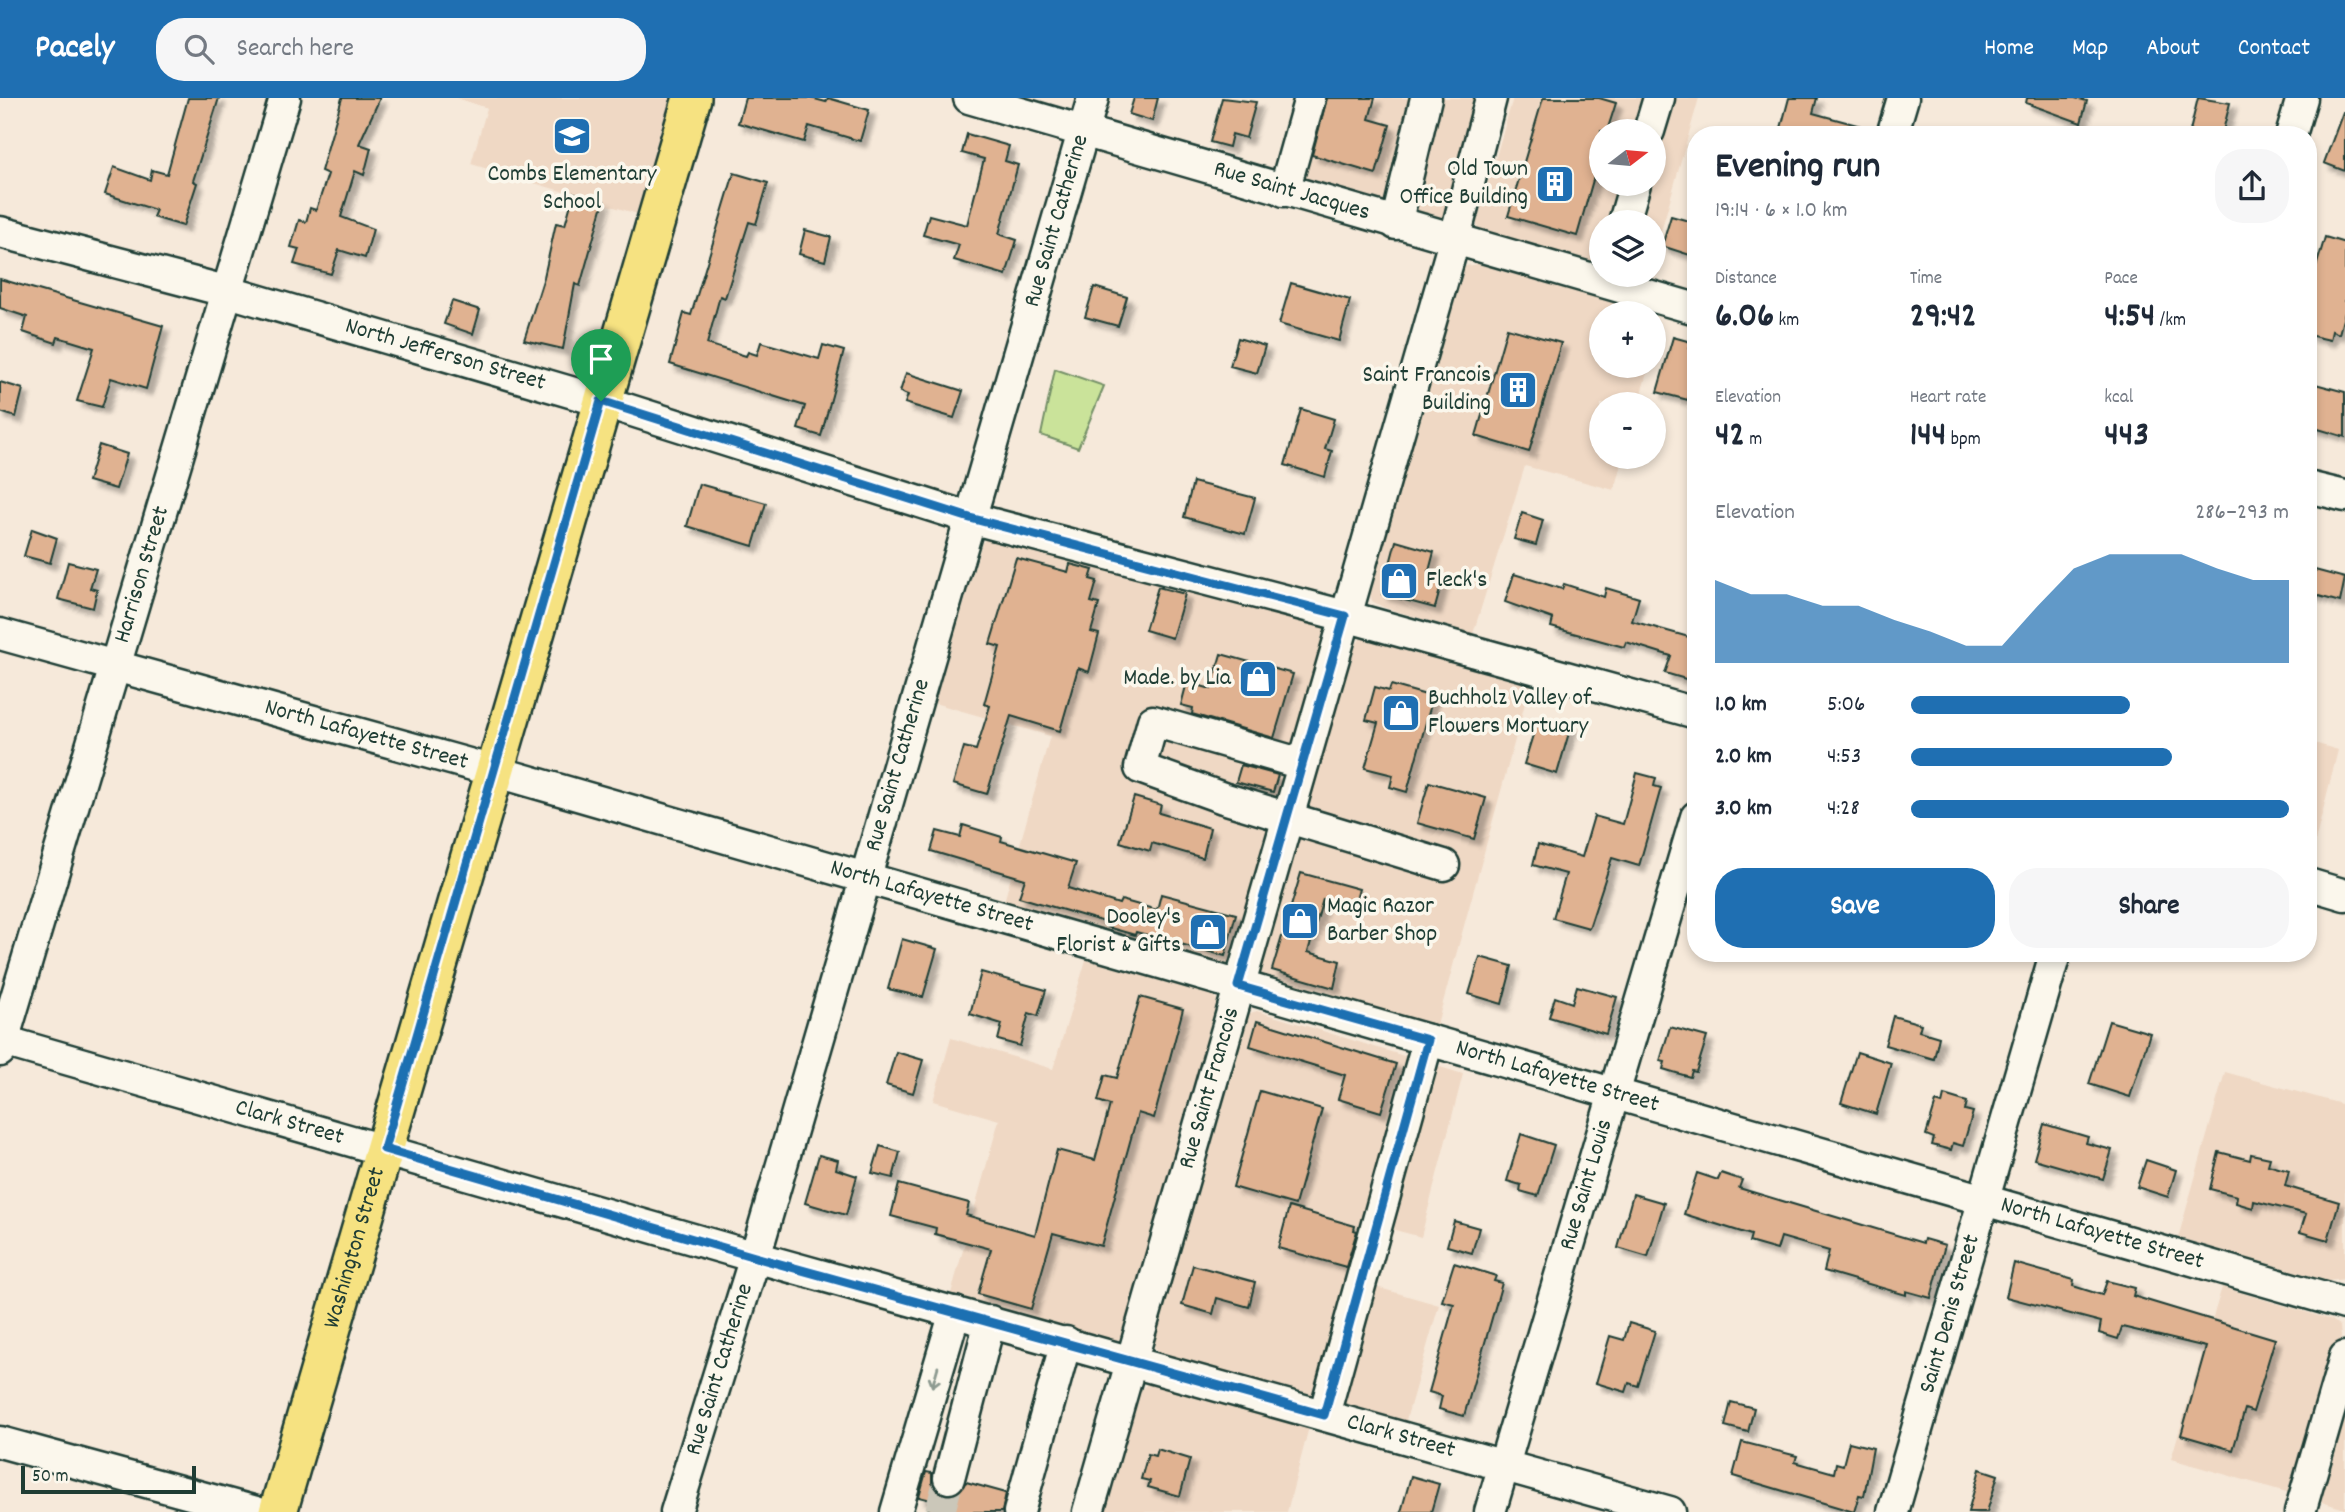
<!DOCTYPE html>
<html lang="en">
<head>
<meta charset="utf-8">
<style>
  body { margin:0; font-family:Dekko,sans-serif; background:#f6f6f7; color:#1f2937; height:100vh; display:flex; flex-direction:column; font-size:26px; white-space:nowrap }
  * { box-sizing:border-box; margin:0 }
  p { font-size:23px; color:#747a83 }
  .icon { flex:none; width:38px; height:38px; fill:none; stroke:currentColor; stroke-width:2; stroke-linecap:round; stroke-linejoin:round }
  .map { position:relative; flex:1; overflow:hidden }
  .drawer { position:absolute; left:1687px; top:28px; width:630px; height:836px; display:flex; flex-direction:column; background:#fff; border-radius:28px; box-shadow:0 4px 10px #0003 }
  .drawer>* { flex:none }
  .needle { width:46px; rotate:74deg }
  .buttons { position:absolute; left:1589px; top:21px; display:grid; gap:14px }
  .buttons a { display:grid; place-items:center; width:77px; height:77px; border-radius:50%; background:#fff; box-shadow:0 4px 10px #0003; font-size:35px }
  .scale { position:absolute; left:21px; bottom:18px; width:175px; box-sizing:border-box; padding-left:7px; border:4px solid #1f3d34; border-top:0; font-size:19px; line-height:24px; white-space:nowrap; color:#1f3d34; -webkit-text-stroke:5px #fbf7ec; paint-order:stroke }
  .pin { position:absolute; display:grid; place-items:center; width:60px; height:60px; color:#fff; margin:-72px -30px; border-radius:50% 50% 50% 0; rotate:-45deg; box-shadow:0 0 7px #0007 }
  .pin .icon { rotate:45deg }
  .round { display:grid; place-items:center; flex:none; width:74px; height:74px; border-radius:28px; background:#f6f6f7 }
  .headline { display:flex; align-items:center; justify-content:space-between; height:119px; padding:0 28px }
  h1 { font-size:38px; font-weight:700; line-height:52px }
  .metrics { display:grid; grid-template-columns:repeat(3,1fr); gap:10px; height:119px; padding:7px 28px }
  .metrics div { display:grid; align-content:center }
  .metrics b { font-size:35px; font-weight:700 }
  .metrics small { font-size:19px; font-weight:400 }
  .metrics p { font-size:19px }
  .chart { height:196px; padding:14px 28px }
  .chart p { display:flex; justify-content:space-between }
  .chart svg { width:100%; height:126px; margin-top:7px; fill:#1f6fb2; opacity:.7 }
  .cta { display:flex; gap:14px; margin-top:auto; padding:14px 28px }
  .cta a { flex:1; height:80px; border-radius:28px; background:#1f6fb2; color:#fff; font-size:28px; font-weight:700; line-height:80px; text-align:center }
  .cta a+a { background:#f6f6f7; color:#1f2937 }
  ul { padding:0 28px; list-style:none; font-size:23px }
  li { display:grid; grid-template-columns:112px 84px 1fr; align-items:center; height:52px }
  li i { height:18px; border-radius:9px; background:#1f6fb2 }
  header { display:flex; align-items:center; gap:42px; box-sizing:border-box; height:98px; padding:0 35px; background:#1f6fb2; color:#fff }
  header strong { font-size:33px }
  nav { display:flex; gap:38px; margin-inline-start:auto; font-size:24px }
  .search { width:490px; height:63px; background:#f6f6f7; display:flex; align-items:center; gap:18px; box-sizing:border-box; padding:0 24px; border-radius:28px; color:#747a83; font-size:26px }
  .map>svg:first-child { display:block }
</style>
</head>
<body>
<header>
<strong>Pacely</strong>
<div class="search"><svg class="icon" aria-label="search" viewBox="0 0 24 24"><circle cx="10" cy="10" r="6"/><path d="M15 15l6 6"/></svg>Search here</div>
<nav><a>Home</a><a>Map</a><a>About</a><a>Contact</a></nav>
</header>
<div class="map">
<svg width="2345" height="1414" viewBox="0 0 2345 1414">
  <defs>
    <filter id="shadow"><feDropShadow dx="6" dy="6" stdDeviation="2" flood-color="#0004"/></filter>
  </defs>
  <rect width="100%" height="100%" fill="#f6e9da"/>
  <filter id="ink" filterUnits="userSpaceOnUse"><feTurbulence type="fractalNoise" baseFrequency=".0143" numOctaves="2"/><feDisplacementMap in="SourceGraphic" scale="14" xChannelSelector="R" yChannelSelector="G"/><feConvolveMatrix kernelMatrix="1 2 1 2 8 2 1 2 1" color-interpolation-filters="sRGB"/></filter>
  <g filter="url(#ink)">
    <g fill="#efd8c4" fill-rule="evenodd">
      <polygon points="457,0 675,0 641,117 471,66 487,10"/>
      <polygon points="1296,0 1482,0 1449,117 1438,122 1274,75"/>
      <path d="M1513,0h186l-45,158v-34h-53v48l-123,-39 -1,-9zM1601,33h53v53h-53z"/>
      <polygon points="1478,166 1650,215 1601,215 1601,268 1649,268 1638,306 1601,306 1601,359 1623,359 1614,392 1525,368 1473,536 1383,509 1372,503 1370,496 1462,174 1465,168"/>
      <polygon points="990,437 1327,528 1229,865 1217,869 1004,804 1050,638 934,605 982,445"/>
      <polygon points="1361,540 1530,587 1436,930 1263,879 1261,872 1354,549"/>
      <polygon points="2308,643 2338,652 2308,772"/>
      <polygon points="1086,862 1211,896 1217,902 1125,1235 1117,1243 1111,1244 950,1199 999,1022 933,1003 951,940 1053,971"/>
      <polygon points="1257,913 1463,976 1421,1139 1380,1128 1366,1186 1439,1207 1404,1329 1157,1255 1154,1246 1244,921 1247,916"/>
      <polygon points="2225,974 2345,1007 2345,1181 2328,1183 2178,1140"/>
      <polygon points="2222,1189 2332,1222 2340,1228 2341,1239 2297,1397 2171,1361"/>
      <polygon points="1150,1284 1310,1325 1287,1414 1104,1414 1138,1294"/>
      <polygon points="2345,1314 2345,1411 2318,1403"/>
    </g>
    <polygon fill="#cae39a" stroke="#749067" stroke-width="2" points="1055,271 1104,288 1078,350 1041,337"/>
    <g fill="#e0b291" stroke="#1f3d34" stroke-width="2" filter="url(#shadow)">
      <polygon points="188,0 219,0 193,83 197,85 183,128 153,119 156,112 105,96 114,69 150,82 152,72 167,76"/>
      <polygon points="342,0 380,0 359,46 371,50 364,77 355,73 341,119 373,131 365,160 339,152 331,176 294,166 299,151 291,149 299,122 306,124 310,110 316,112 328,76 321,73"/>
      <polygon points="745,0 811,0 826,4 828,0 869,12 860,43 809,28 804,44 738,25"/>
      <polygon points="1134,0 1158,0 1152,23 1129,16"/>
      <polygon points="1222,0 1256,4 1246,40 1232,36 1229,49 1210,44"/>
      <polygon points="1327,0 1375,0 1369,21 1390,27 1376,76 1312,57"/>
      <polygon points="1543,0 1599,0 1616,5 1607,33 1601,33 1601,54 1577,138 1508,118"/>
      <polygon points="1789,0 1817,0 1813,15 1872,31 1872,37 1809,37 1781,30"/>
      <polygon points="2027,0 2075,0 2087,3 2081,25 2026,5"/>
      <polygon points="2198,0 2230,5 2222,37 2190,33"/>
      <polygon points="2343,14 2345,14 2345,73 2324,65"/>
      <polygon points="967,36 1009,48 1005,63 1018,67 999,136 1017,142 1006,177 954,162 959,147 923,137 929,117 967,127 984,61 962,55"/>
      <polygon points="734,75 768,85 756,126 749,124 725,200 720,198 707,246 746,258 748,254 757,257 761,244 819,261 823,247 844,253 821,338 798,331 805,308 670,266 684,215 691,217"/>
      <polygon points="574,95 604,103 580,188 575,186 563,251 524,242 544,179 556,125 565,127"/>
      <polygon points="1671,118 1696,125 1696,159 1662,148"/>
      <polygon points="805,132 831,139 825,163 799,156"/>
      <polygon points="2325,139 2345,145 2345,214 2339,236 2332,233 2330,242 2308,237 2308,196"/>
      <polygon points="0,181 163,228 146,291 111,280 102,309 77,303 94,250 58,239 56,245 23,234 27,219 0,210"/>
      <polygon points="1291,185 1350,202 1339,243 1279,226"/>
      <polygon points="1094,189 1127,199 1118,228 1085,219"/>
      <polygon points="452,203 480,212 473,236 444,226"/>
      <polygon points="1507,230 1561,245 1529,354 1476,338"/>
      <polygon points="1673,239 1691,244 1689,252 1696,253 1696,273 1688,302 1657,294"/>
      <polygon points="1238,240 1265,248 1257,275 1230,268"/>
      <polygon points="906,275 963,293 954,320 905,305 908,297 900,294"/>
      <polygon points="0,284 23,291 16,319 0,314"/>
      <polygon points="2308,284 2345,294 2345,339 2308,328"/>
      <polygon points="1301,311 1334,321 1325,351 1332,353 1325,379 1285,367"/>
      <polygon points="99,347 127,356 116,391 88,383"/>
      <polygon points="1193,384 1255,400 1245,436 1184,419"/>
      <polygon points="699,386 766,405 753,448 687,428"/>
      <polygon points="1522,415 1543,422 1536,447 1514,441"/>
      <polygon points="32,431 57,440 50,465 24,458"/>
      <polygon points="1396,443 1434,454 1429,473 1444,477 1435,510 1382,496"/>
      <polygon points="1016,460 1068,474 1070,466 1093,472 1090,481 1097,483 1091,504 1099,506 1091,534 1099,536 1089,574 1078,570 1060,633 1011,618 987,696 953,686 964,649 976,652 990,608 984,606 1000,549 990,546"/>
      <polygon points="68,464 96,471 90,490 97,492 93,510 58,501"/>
      <polygon points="2311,471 2345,480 2340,504 2308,495"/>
      <polygon points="1514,476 1562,491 1564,486 1604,499 1606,490 1639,500 1632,523 1696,541 1696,584 1665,575 1671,558 1626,544 1624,549 1551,529 1553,521 1505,504"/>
      <polygon points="1158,489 1185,496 1172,540 1145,532"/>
      <polygon points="1221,556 1293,576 1274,640 1192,616 1193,610 1181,607 1187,584 1211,591"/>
      <polygon points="1391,587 1433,599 1407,694 1390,689 1393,677 1365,670 1378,625 1366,622 1375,589 1389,593"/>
      <polygon points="1544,620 1571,628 1557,676 1524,666 1536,627 1541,629"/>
      <polygon points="1241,667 1278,677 1273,694 1236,684"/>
      <polygon points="1637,675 1656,680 1654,688 1661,690 1639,768 1612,760 1589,830 1553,820 1566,776 1533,767 1538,746 1582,759 1594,718 1623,726"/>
      <polygon points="1429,684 1486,700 1474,741 1417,725"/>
      <polygon points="1134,699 1161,707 1159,715 1210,730 1203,760 1152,745 1150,753 1120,744"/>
      <polygon points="963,727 1002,739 1001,743 1076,765 1068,790 1119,806 1121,802 1157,812 1161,796 1236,816 1225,858 1136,834 1135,837 1107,829 1108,825 1019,799 1025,781 931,753 937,733 960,739"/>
      <polygon points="1301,775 1359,791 1354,809 1323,801 1308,854 1340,863 1334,890 1272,872"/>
      <polygon points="902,841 937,851 923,899 888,891"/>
      <polygon points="1480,859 1512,868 1502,906 1469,896"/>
      <polygon points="981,874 1046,892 1038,918 1029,915 1020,948 998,942 1002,926 970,916"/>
      <polygon points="1577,888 1617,899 1606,936 1549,919 1555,899 1572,905"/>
      <polygon points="1140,899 1183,911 1154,1020 1138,1015 1101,1148 1053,1135 1031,1211 978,1196 991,1151 935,1136 936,1130 891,1118 899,1086 969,1105 966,1117 1035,1137 1057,1052 1095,1062 1110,1007 1098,1003 1105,977 1117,980"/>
      <polygon points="1893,918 1921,926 1919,933 1939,939 1934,961 1885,947"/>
      <polygon points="1257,923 1396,966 1381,1014 1338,1001 1345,977 1250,948"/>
      <polygon points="2109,923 2150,935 2130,999 2089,986"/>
      <polygon points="1670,929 1707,939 1696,974 1692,973 1690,979 1663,971 1665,964 1660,963"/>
      <polygon points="896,954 923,962 913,995 886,987"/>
      <polygon points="1857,954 1891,965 1876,1016 1841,1005"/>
      <polygon points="1260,993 1322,1011 1295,1107 1233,1089"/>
      <polygon points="1944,997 1967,1004 1965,1012 1973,1014 1963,1048 1953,1045 1951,1052 1932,1047 1934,1040 1926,1037 1936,1004 1942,1006"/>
      <polygon points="2044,1026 2088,1039 2086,1045 2112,1052 2103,1081 2034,1061"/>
      <polygon points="1521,1036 1554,1047 1538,1098 1520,1093 1521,1087 1507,1083"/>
      <polygon points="880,1048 900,1054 893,1080 872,1075"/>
      <polygon points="2219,1054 2250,1062 2251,1056 2270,1060 2268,1067 2289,1073 2285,1088 2339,1104 2328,1142 2300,1134 2306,1116 2254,1103 2253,1110 2236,1105 2237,1098 2210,1091"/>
      <polygon points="819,1057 838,1062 836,1071 857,1078 846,1117 805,1105"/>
      <polygon points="2146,1062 2176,1072 2168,1099 2137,1089"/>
      <polygon points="1697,1075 1718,1082 1721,1075 1742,1082 1739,1090 1923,1145 1924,1141 1945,1147 1931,1200 1906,1193 1906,1197 1824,1173 1829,1153 1781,1139 1777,1152 1749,1144 1751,1137 1684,1116"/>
      <polygon points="1633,1096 1664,1105 1648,1159 1618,1150"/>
      <polygon points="1289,1109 1355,1128 1354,1132 1357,1133 1346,1169 1278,1150"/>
      <polygon points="1454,1123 1479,1130 1472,1155 1447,1148"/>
      <polygon points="1454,1165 1496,1178 1494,1183 1502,1185 1464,1318 1439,1311 1442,1298 1429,1294 1454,1206 1442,1203"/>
      <polygon points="2014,1165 2074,1182 2073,1188 2102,1197 2107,1183 2135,1190 2133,1198 2275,1241 2253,1314 2245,1311 2233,1352 2181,1337 2206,1249 2122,1229 2118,1241 2099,1235 2101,1224 2006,1199"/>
      <polygon points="1193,1167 1255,1184 1249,1209 1217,1200 1213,1216 1182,1207"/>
      <polygon points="1629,1225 1655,1233 1638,1288 1629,1285 1626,1294 1596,1285 1610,1238 1624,1242"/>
      <polygon points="1731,1304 1754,1310 1748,1334 1725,1328"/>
      <polygon points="1742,1344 1797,1358 1795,1364 1834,1375 1836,1365 1843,1367 1849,1344 1873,1350 1864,1398 1859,1397 1854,1414 1733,1378"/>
      <polygon points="1157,1351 1190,1361 1180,1398 1148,1389 1150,1383 1141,1381 1148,1356 1155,1358"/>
      <polygon points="1980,1371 1998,1377 1987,1414 1968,1414"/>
      <polygon points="926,1374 932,1375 932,1385 944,1397 954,1397 966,1384 1006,1395 1002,1414 928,1414 931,1402 919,1399"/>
      <polygon points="1411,1378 1439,1386 1431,1414 1401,1414"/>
    </g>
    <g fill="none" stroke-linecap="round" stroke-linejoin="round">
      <polyline stroke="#cbc7b9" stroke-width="30" stroke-dasharray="30 15" stroke-linecap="butt" points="940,1414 949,1380"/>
      <g stroke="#1f3d34" stroke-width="35">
        <g id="minor">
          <path id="s1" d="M969,0l727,211"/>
          <polyline points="1649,33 1659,0"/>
          <polyline points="1892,37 1903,0"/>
          <polyline points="2291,37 2302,0"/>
          <polyline points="1284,93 1310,0"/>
          <polyline points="1624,124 1635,86"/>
          <polyline points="1396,126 1426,0"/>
          <path id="s2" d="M0,134l229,60 372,109 369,117 375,98 351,97"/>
          <polyline points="2308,389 2345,398"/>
          <path id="s3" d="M0,536l494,137 1851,533"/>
          <polyline points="1302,666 1153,623 1140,670 1223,700 1444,767"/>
          <polyline points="2308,786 2345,797"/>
          <path id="s4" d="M0,942l755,217 915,255"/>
          <path id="s5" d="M0,953l285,-953"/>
          <polyline points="1324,1317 1428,942"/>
          <polyline points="0,1344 256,1414"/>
          <polyline points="949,1380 990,1223"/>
          <path id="s6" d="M676,1414l79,-255 338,-1159"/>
          <polyline points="896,1414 955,1214"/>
          <polyline points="1019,1414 1066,1244"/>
          <path id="s7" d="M1088,1414l366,-1271 37,-143"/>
          <path id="s8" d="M1490,1414l206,-695"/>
          <path id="s9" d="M1893,1414l162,-558"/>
          <polyline points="2300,1414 2345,1259"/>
        </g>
      </g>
      <g stroke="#1f3d34" stroke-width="42">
        <g id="major">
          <path id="s10" d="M278,1414l414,-1414"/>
        </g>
      </g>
      <use href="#minor" stroke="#fbf7ec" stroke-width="30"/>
      <use href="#major" stroke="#f6e281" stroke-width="37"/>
    </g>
    <defs><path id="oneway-shaft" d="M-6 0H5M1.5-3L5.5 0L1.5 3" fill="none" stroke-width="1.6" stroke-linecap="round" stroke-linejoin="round" transform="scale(1.75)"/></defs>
    <use stroke="#8d9a90" href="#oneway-shaft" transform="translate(935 1279) rotate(106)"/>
  </g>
  <g fill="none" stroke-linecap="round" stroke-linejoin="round" filter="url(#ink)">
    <g stroke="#fff" stroke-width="14">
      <polygon id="route" points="601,303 970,420 1345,518 1238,888 1428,942 1324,1317 755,1159 384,1051"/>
    </g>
    <use href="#route" stroke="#1f6fb2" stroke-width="9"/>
  </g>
  <defs>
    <g id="school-square" transform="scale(2.0125)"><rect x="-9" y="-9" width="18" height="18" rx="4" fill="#1f6fb2" stroke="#fbf7ec"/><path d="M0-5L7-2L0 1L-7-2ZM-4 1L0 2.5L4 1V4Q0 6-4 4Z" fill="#fff"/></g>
    <g id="building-square" transform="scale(2.0125)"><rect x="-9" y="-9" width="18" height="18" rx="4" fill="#1f6fb2" stroke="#fbf7ec"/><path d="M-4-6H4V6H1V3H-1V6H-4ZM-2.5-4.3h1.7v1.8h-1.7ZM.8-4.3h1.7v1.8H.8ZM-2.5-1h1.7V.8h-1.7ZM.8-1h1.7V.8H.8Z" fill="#fff"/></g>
    <g id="shop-square" transform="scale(2.0125)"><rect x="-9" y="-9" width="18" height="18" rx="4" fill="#1f6fb2" stroke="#fbf7ec"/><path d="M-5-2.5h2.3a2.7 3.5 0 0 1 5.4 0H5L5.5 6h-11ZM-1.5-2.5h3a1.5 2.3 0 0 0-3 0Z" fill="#fff"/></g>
  </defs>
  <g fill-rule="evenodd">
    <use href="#school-square" x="572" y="38"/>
    <use href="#building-square" x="1555" y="86"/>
    <use href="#building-square" x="1518" y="292"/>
    <use href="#shop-square" x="1399" y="483"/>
    <use href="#shop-square" x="1258" y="581"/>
    <use href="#shop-square" x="1401" y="615"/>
    <use href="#shop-square" x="1300" y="823"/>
    <use href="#shop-square" x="1208" y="834"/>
  </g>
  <g text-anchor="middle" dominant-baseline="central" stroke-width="7" stroke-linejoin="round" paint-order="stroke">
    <g font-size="24" fill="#1f3d34" stroke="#fbf7ec" text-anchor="end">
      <text x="1528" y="72">Old Town<tspan x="1528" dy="28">Office Building</tspan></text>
      <text x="572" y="77" text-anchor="middle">Combs Elementary<tspan x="572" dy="28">School</tspan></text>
      <text x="1491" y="278">Saint Francois<tspan x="1491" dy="28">Building</tspan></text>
      <text x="1426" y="483" text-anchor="start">Fleck's</text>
      <text x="1231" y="581">Made. by Lia</text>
      <text x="1428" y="601" text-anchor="start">Buchholz Valley of<tspan x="1428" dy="28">Flowers Mortuary</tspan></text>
      <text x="1327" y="809" text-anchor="start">Magic Razor<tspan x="1327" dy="28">Barber Shop</tspan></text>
      <text x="1181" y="820">Dooley's<tspan x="1181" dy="28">Florist &amp; Gifts</tspan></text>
    </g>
    <g font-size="24" fill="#1f3d34" stroke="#fbf7ec">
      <text stroke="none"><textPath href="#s1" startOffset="336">Rue Saint Jacques</textPath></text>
      <text stroke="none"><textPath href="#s6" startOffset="1346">Rue Saint Catherine</textPath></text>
      <text stroke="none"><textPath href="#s2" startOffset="462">North Jefferson Street</textPath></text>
      <text stroke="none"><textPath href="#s5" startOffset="497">Harrison Street</textPath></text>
      <text stroke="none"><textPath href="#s3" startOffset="380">North Lafayette Street</textPath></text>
      <text stroke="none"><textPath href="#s6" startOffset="779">Rue Saint Catherine</textPath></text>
      <text stroke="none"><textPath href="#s3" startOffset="968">North Lafayette Street</textPath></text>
      <text stroke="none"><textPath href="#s3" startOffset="1619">North Lafayette Street</textPath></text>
      <text stroke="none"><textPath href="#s7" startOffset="441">Rue Saint Francois</textPath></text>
      <text stroke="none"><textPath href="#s4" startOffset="301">Clark Street</textPath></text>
      <text stroke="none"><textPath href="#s8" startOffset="341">Rue Saint Louis</textPath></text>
      <text stroke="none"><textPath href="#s3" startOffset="2186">North Lafayette Street</textPath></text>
      <text stroke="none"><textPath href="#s10" startOffset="275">Washington Street</textPath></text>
      <text stroke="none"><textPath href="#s9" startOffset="206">Saint Denis Street</textPath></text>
      <text stroke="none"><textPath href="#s6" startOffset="149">Rue Saint Catherine</textPath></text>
      <text stroke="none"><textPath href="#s4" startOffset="1456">Clark Street</textPath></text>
    </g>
  </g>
</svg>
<div class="buttons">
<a><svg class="needle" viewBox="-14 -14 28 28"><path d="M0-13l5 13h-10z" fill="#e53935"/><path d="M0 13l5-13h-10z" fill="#747a83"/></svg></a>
<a><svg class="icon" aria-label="layers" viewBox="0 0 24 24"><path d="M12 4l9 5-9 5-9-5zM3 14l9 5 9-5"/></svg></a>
<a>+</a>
<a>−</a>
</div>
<div class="scale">50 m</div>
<div class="pin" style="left:601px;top:303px;background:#1e9e55"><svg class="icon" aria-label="arrive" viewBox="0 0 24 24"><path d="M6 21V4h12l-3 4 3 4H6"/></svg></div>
<section class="drawer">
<div class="headline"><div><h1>Evening run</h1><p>19:14 · 6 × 1.0 km</p></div><a class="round"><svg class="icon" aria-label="share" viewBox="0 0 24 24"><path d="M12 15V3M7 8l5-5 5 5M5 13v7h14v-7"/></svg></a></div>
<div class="metrics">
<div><p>Distance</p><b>6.06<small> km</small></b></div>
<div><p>Time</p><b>29:42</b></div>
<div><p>Pace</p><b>4:54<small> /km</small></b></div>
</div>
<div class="metrics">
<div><p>Elevation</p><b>42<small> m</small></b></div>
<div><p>Heart rate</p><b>144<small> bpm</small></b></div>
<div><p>kcal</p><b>443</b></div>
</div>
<div class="chart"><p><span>Elevation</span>286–293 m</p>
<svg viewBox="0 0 160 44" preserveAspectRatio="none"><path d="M0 44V15L10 20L20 20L30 24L40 24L50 29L60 33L70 38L80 38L90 24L100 11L110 6L120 6L130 6L140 11L150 15L160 15V44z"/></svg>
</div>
<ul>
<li><b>1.0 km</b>5:06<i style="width:58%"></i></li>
<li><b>2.0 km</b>4:53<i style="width:69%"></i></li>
<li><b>3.0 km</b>4:28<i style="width:100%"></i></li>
</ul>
<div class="cta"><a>Save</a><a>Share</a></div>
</section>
</div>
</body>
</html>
